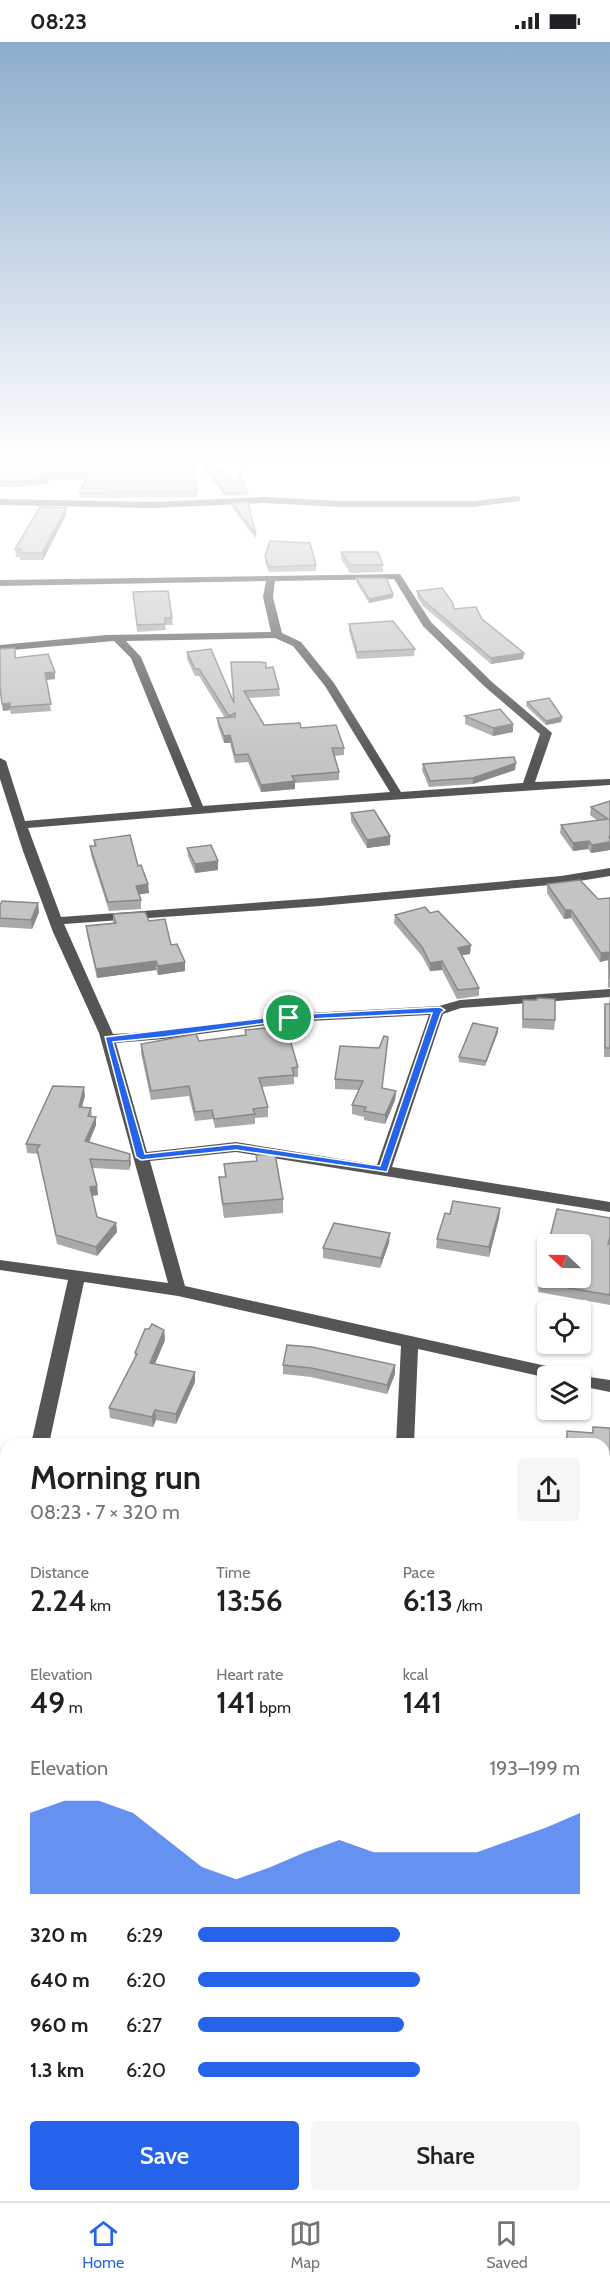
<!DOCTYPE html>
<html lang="en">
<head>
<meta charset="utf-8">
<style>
  body { margin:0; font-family:Cabin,sans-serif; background:#f6f6f6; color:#202124; height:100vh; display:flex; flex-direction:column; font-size:22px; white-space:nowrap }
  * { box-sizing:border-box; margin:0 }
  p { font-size:20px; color:#757577 }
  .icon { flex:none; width:33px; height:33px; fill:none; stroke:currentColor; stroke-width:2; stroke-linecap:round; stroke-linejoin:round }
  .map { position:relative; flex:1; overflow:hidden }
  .panel { position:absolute; left:0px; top:1396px; width:610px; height:764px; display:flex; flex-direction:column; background:#fff; border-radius:18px 18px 0 0; box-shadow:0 2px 4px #0004 }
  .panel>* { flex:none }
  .needle { width:39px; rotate:292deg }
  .buttons { position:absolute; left:537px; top:1192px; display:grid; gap:12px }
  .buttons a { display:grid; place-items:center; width:54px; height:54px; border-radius:6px; background:#fff; box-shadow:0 2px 4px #0004; font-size:30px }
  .pin { position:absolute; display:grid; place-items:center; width:51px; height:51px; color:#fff; margin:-26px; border:3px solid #fff; border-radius:50%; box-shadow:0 2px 6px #0007 }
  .round { display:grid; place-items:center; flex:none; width:63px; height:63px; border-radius:6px; background:#f6f6f6 }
  .headline { display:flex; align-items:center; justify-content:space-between; height:102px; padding:0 30px }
  h1 { font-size:33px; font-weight:600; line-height:45px }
  .metrics { display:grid; grid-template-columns:repeat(3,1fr); gap:9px; height:102px; padding:6px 30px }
  .metrics div { display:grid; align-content:center }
  .metrics b { font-size:30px; font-weight:600 }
  .metrics small { font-size:16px; font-weight:400 }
  .metrics p { font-size:16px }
  .chart { height:168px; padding:12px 30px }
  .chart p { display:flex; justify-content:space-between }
  .chart svg { width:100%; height:108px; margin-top:6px; fill:#2563eb; opacity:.7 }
  .cta { display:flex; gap:12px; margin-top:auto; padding:12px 30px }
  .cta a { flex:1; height:69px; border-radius:6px; background:#2563eb; color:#fff; font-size:24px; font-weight:600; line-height:69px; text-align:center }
  .cta a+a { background:#f6f6f6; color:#202124 }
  ul { padding:0 30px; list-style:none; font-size:20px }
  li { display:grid; grid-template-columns:96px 72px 1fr; align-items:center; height:45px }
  li i { height:15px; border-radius:8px; background:#2563eb }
  .status { display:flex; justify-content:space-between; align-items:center; height:42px; padding:0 30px; background:#fff; direction:ltr }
  .status svg { height:16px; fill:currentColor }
  .dock { display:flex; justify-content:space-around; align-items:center; height:84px; border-top:2px solid #e0e0e0; background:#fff; font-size:16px; color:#757577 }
  .dock a { display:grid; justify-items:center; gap:3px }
  .dock .selected { color:#2563eb }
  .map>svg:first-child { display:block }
</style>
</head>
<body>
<div class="status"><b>08:23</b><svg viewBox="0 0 49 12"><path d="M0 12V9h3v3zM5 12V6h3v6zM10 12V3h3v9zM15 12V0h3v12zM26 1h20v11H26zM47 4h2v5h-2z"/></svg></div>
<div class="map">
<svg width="610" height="2159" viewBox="0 0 610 2159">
  <rect width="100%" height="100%" fill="#fff"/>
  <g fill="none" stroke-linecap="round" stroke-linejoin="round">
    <g fill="#555" fill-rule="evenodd">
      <polygon points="517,454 520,455 520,459 473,465 343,465 263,461 153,466 0,463 0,457 153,460 263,455 343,459 473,459"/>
      <path d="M400,532l31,48 61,60 60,51 -17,49 75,-3v6l-350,24 -232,19 33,89 259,-19 241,-22 49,-8v8l-49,8 -241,22 -256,18 49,110 51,-3 125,-17 150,-8 21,-6 150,-11v8l-149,11 -18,6 -51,153 218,35v10l-374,-60 -86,9 35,125 384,85 7,4 34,5v12l-30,-6v-9l-32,1 -130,-29 -4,95h-18l5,-98 -223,-50 -94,-14 -35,162h-18l37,-164 -68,-10v-10l168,23 -69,-250 -46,-101 -30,-81 -23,-72v-21l6,3 19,60 167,-14 -61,-149 -17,-17 -114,10v-6l106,-10 165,-3 -8,-35 3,-16 -266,5v-6zM394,537l29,47 61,60 56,48 -17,49 -122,9 -67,-109 -33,-41 -19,-9 -9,-36 2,-16zM275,596l18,8 32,40 65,106 -187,14 -62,-149 -15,-16zM429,973l-52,150 -141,-23 -89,10 -31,-109 48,-4 125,-17z"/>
      <polygon points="6,1540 6,1579 0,1581 0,1542"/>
      <polygon points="610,2003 610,2027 604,2028 604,2004"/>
      <rect x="0" y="2043" width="6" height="24"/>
      <polygon points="433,2154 459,2154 461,2159 435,2159"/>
    </g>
  </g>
  <g fill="#a9a9a9">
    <polygon points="0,419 143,419 143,420 197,449 197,455 80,456 79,451 86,438 50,437 47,442 15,445 0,445"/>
    <polygon points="203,422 245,447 248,450 248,453 225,454 203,425"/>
    <polygon points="232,461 256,493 256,497 232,465"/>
    <polygon points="66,466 66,473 43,518 20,518 20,515 16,515 15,507"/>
    <polygon points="341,510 383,523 383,530 350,531 341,517"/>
    <polygon points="265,514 316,523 316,529 269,530 265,520"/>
    <polygon points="356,536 393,556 369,561 356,540"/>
    <polygon points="417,549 454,567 482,577 524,611 523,617 491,622 423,564 417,555"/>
    <polygon points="134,556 172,576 173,583 165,583 166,588 137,590"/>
    <polygon points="349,582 415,607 414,614 357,617 349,589"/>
    <polygon points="0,607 15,615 55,630 55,637 46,638 51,669 11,672 10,668 3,669 1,653 0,653"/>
    <polygon points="187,610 234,660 266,626 279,647 280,654 249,656 264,683 301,686 344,706 344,713 334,714 339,730 339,738 295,741 295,747 261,750 248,720 235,721 230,701 224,701 218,684 217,676 225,676 199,634 195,634 187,617"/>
    <polygon points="527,660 562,675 561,680 546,683 526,664"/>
    <polygon points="465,674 513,690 493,694 465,682"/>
    <polygon points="423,722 515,728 473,742 429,745 422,728"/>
    <polygon points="610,759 610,808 591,811 588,807 573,809 560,791 561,783 598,779 590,773 591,765"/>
    <polygon points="351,771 390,803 367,806 351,779"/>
    <polygon points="94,798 138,824 148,842 149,851 139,852 141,858 141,867 109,869 91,813 90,804 94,804"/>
    <polygon points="187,806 218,819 218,828 195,831 188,814"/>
    <polygon points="547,842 598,857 610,856 610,946 608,945 608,918 600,920 571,876 564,877 547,851"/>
    <polygon points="38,861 39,870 32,887 0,885 0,863"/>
    <polygon points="113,872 149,879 171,903 185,920 185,929 158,933 156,928 97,936 87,893 86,884 113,881"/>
    <polygon points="395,873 470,912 462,913 479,946 479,954 457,957 442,928 430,929 422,914 394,881"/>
    <polygon points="610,949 610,1015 604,1015 604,970 605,962 609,962"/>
    <polygon points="523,958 555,978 554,988 522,986"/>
    <polygon points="498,986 498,990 485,1024 459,1020 459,1015"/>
    <polygon points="245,988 298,1025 298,1035 294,1035 294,1042 262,1045 268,1065 268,1075 255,1076 255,1082 215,1086 213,1077 195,1079 189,1054 151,1058 141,1011 141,1002 199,999 245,993"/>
    <polygon points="388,995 382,1046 396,1049 395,1058 385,1082 364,1078 364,1075 352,1072 352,1063 359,1048 335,1047 335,1037 379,1006"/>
    <polygon points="85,1054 82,1065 91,1066 92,1074 96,1075 96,1083 89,1100 131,1121 129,1128 92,1126 97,1144 98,1153 92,1154 97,1175 116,1181 117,1190 97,1214 57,1202 38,1112 27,1111 26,1102"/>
    <polygon points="256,1113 283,1157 283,1171 224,1176 220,1149 219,1135 225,1135 224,1122 256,1119"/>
    <polygon points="500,1166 499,1176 489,1215 436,1206 437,1197 450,1172"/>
    <polygon points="610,1176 610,1263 538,1250 539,1241"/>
    <polygon points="389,1201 380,1226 323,1216 323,1206"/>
    <polygon points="164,1288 165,1298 155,1322 195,1330 195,1340 176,1382 156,1378 153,1385 110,1376 109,1366 135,1315 135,1311"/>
    <polygon points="283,1323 395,1323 395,1332 387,1352 311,1335 283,1332"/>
    <polygon points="593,1385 610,1386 610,1450 604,1449 604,1402 566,1402 567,1389 592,1391"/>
    <polygon points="604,1481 610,1482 610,1548 609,1548 610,1558 610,1598 604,1598"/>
    <rect x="0" y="1691" width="6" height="59"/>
    <polygon points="604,1780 610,1782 610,1833 604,1831"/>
  </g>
  <g fill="#898989">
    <polygon points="49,432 50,437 47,442 15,445 14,440"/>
    <polygon points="66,466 66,473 43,518 42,511"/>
    <polygon points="393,552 393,556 369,561 369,557"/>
    <polygon points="524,611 523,617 491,622 491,616"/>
    <polygon points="55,630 55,637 45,638 45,631"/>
    <polygon points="10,661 10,668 3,669 2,662"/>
    <polygon points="562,675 561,680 546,683 546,679"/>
    <polygon points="513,682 513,690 493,694 493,686"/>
    <polygon points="230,693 230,701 224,701 224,694"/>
    <polygon points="516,721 515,728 473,742 473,736"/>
    <polygon points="295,739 295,747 261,750 261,743"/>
    <polygon points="390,794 390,803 367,806 367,798"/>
    <polygon points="609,795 610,795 610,808 591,811 592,803"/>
    <polygon points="589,799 588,807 573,809 573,801"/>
    <polygon points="218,819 218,828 195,831 195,822"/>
    <polygon points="148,842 149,851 136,853 136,844"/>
    <polygon points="38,861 39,870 32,887 31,878"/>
    <polygon points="565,868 571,868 571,876 564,877"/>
    <polygon points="471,903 470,912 457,914 458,906"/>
    <polygon points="609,910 608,918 600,920 601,911"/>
    <polygon points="156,919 156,928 97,936 96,927"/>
    <polygon points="442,919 442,928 430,929 430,921"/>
    <polygon points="185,920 185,929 158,933 158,924"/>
    <polygon points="498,986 498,990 485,1024 486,1019"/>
    <polygon points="84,1045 85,1054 79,1074 79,1065"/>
    <polygon points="396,1049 395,1058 385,1082 385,1073"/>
    <polygon points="96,1075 96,1083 86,1108 85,1099"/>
    <polygon points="130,1112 131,1121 129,1128 129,1119"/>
    <polygon points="97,1144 98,1153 90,1154 90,1145"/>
    <polygon points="500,1166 499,1176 489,1215 489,1205"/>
    <polygon points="116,1181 117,1190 97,1214 96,1205"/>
    <polygon points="390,1191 389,1201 380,1226 381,1216"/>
    <polygon points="164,1288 165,1298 151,1331 150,1321"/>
    <polygon points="395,1323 395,1332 387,1352 387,1343"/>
    <polygon points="195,1330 195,1340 176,1382 176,1372"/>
    <polygon points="155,1368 156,1378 153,1385 152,1375"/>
  </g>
  <g fill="#c4c4c4" stroke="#898989" stroke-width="1.5">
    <polygon points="0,419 142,419 141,420 150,419 191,419 197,449 79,451 89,432 49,432 46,437 14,440 0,439"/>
    <polygon points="206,419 208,419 236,440 241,431 245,447 248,450 225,451 203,422"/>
    <polygon points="248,460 256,493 232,461"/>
    <polygon points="40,465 66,466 42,511 20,511 21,507 15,507"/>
    <polygon points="270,499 310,501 316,523 269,525 265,514"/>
    <polygon points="341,510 378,510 383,523 350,523"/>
    <polygon points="356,536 386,536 393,552 369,557"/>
    <polygon points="442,546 453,561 454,567 476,565 482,577 524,611 491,616 423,558 417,549"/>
    <polygon points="168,549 172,576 165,576 165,582 137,583 133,550"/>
    <polygon points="393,579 415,607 357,610 349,582"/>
    <polygon points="15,606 15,616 48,612 55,630 45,631 51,662 10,665 10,661 2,662 0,646 0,607"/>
    <polygon points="211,607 234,661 231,620 260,620 266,621 266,626 273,625 279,647 244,649 264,683 300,681 301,686 336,683 344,706 332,706 339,730 292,734 295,739 261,743 248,712 235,713 230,693 224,694 217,676 235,675 235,671 229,674 199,627 195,627 187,610"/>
    <polygon points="549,656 562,675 546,679 527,660"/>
    <polygon points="500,667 513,682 493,686 465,674"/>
    <polygon points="514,715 516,721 473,736 430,739 423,722"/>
    <polygon points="610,759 610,795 609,795 610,797 610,800 592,803 589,799 573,801 561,783 608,777 591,765"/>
    <polygon points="374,768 390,794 367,798 351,771"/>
    <polygon points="130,793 138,824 141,823 148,842 136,844 141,858 108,860 90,804 96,804 94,798"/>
    <polygon points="211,803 218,819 195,822 187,806"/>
    <polygon points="580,838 598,857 610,856 610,937 609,910 601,911 571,868 565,868 547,842"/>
    <polygon points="2,859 38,861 31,878 0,876 0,863"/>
    <polygon points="425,865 430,871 438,869 471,903 458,906 479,946 458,948 442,919 430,921 422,905 395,873"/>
    <polygon points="145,870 149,879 165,877 171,903 177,902 185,920 158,924 156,919 96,927 86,884 116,881 113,872"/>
    <polygon points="537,956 555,957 555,978 523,977 523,958 537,958"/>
    <rect x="605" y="962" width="5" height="44"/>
    <polygon points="473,981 498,986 486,1019 459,1015"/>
    <polygon points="286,984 298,1025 292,1026 294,1033 259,1036 268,1065 253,1067 255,1072 214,1077 212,1068 195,1070 189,1044 151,1049 141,1002 196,992 199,999 246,993 245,988"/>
    <polygon points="384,994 388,995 382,1046 396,1049 385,1073 364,1069 366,1065 352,1063 363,1039 335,1037 340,1004 379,1006"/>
    <polygon points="53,1044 84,1045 79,1065 91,1066 88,1074 96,1075 85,1099 130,1112 129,1119 90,1117 97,1144 90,1145 97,1175 116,1181 96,1205 56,1193 37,1107 40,1103 26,1102"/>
    <polygon points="275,1112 283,1157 223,1162 219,1135 226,1135 224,1122 257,1119 256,1113"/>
    <polygon points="453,1159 500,1166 489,1205 437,1197 445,1171 450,1172"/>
    <polygon points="557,1167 610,1176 610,1195 608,1202 610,1202 610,1253 539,1241 548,1204 548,1236 580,1236 580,1203 548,1203"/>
    <polygon points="334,1181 390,1191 381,1216 323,1206"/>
    <polygon points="152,1282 164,1288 150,1321 195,1330 176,1372 155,1368 152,1375 109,1366 137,1312 135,1311 145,1287 149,1287"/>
    <polygon points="287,1303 312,1305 395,1323 387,1343 311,1326 283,1323"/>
    <polygon points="593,1385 610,1386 610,1439 604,1439 604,1402 567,1402 567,1389 593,1391"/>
    <polygon points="604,1481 610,1482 610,1535 607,1535 610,1558 610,1585 604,1584"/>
    <rect x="0" y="1691" width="6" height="47"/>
    <polygon points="604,1780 610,1782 610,1823 604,1821"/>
    <rect x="177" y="2154" width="101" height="5"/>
  </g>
  <linearGradient id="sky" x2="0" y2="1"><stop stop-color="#8cadcc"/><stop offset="0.58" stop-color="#fff"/><stop offset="1" stop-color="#fff" stop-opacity="0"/></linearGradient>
  <rect width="610" height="721" fill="url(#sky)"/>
  <path fill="#2563eb" stroke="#fff" stroke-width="1.5" fill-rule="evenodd" d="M440,965l5,3 -4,3 -54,159 -151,-22 -95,10 -5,-3 -31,-120 184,-22zM432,971l-52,153 -144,-22 -91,10 -32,-112 51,-5 125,-17z"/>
</svg>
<div class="buttons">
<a><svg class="needle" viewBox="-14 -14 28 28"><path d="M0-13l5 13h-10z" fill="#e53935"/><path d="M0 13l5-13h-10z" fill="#757577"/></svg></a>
<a><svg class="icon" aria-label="locate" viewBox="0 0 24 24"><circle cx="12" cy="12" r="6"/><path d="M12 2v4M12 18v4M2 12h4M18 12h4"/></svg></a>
<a><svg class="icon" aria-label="layers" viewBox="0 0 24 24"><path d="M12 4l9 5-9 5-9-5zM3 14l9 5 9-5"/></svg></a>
</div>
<div class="pin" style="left:289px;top:976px;background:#1e9e55"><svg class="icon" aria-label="arrive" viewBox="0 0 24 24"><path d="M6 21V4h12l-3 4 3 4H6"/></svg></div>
<section class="panel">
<div class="headline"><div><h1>Morning run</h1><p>08:23 · 7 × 320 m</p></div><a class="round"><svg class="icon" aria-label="share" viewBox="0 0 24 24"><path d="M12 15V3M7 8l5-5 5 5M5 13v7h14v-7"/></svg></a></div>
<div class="metrics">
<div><p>Distance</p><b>2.24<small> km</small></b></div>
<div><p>Time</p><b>13:56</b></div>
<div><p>Pace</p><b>6:13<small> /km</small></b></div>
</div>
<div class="metrics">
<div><p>Elevation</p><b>49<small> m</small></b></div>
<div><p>Heart rate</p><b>141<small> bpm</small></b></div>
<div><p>kcal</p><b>141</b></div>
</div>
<div class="chart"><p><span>Elevation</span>193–199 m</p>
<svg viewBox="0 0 160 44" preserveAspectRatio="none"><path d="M0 44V11L10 6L20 6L30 11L40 22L50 33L60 38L70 33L80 27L90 22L100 27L110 27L120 27L130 27L140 22L150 17L160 11V44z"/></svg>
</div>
<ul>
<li><b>320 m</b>6:29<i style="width:53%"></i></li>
<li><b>640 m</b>6:20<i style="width:58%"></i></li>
<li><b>960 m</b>6:27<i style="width:54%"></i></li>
<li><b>1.3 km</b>6:20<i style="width:58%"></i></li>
</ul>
<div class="cta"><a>Save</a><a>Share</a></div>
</section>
</div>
<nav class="dock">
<a class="selected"><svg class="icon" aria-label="home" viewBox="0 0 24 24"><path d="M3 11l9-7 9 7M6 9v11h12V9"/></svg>Home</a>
<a><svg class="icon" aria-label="map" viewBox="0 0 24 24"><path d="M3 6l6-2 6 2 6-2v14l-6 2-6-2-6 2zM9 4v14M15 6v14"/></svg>Map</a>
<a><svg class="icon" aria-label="saved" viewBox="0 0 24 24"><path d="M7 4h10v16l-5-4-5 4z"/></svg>Saved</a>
</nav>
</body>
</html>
